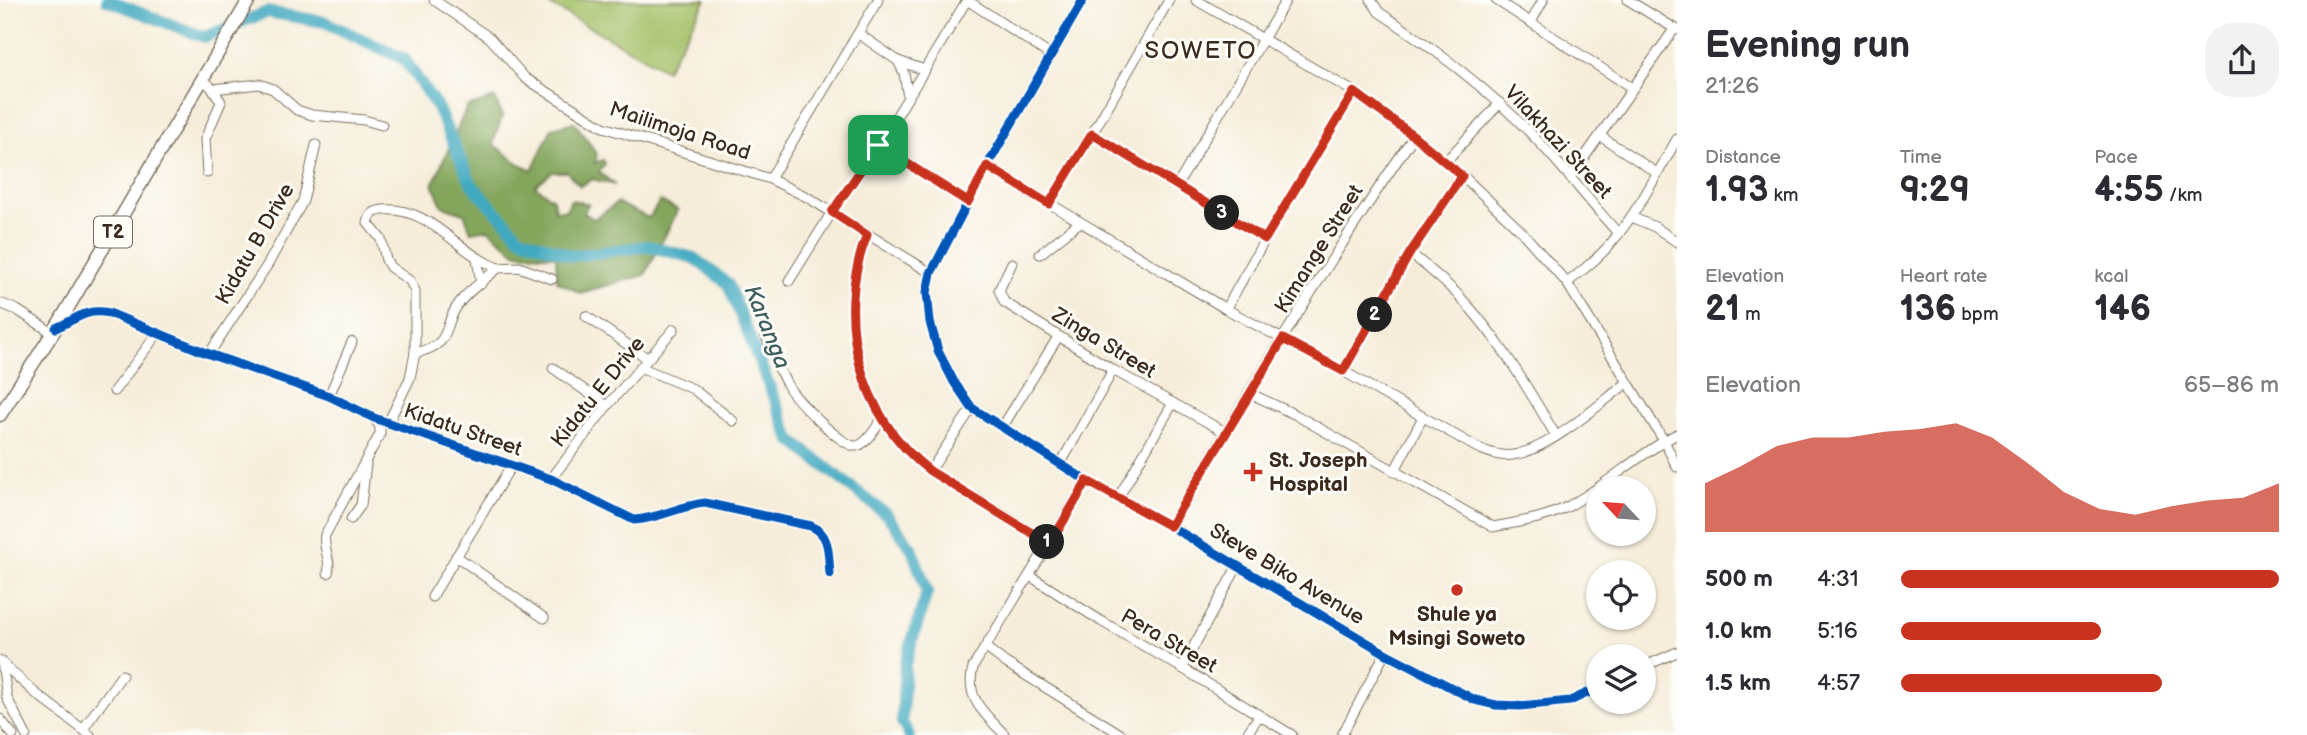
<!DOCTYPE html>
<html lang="en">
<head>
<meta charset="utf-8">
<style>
  body { margin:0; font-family:"Balsamiq Sans",sans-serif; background:#f2f2f3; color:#2b2b33; height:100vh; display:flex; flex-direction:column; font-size:26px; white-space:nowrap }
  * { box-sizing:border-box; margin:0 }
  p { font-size:23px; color:#7c7c81 }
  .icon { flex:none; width:38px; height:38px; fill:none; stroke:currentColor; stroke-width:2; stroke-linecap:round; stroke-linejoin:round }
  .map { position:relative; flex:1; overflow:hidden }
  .details { display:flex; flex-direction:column; background:#fff; width:630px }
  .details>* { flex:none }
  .needle { width:46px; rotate:296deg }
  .buttons { position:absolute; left:1586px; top:476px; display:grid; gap:14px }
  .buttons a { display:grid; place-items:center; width:70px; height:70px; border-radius:50%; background:#fff; box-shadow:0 2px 5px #0004; font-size:35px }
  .pin { position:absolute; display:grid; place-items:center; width:60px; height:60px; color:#fff; margin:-30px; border-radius:14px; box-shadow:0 4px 10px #0006 }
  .km { position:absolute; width:35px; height:35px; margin:-18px; border-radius:50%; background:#222; color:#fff; font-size:19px; line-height:35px; text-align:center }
  .round { display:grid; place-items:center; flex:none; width:74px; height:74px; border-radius:28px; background:#f2f2f3 }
  .summary { display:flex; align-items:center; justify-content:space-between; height:119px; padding:0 28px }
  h1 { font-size:38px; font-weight:700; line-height:52px }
  .metrics { display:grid; grid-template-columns:repeat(3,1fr); gap:10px; height:119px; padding:7px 28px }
  .metrics div { display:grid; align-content:center }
  .metrics b { font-size:35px; font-weight:700 }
  .metrics small { font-size:19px; font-weight:400 }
  .metrics p { font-size:19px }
  .chart { height:196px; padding:14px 28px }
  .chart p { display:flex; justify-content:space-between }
  .chart svg { width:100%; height:126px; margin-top:7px; fill:#c8321e; opacity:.7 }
  ul { padding:0 28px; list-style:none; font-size:23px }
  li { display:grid; grid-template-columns:112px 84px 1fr; align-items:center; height:52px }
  li i { height:18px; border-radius:9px; background:#c8321e }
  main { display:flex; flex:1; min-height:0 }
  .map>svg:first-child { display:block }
</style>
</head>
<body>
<main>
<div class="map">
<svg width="1677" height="735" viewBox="0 0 1677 735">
  <rect width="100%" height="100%" fill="#fdfcf7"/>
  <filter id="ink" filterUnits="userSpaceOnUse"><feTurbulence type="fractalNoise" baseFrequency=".0143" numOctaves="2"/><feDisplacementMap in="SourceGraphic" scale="14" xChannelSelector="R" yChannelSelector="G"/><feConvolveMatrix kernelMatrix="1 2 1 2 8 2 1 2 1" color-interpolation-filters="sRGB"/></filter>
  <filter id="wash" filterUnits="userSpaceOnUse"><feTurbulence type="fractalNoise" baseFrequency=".00686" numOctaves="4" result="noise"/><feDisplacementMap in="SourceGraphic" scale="28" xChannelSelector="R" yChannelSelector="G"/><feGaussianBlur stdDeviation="1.57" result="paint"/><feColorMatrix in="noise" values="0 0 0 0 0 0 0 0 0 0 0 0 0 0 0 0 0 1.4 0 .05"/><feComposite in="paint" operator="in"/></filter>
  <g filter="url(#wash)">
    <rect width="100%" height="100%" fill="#f5edd9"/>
    <polygon fill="#a4c067" stroke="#707542" stroke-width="2" points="541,0 706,0 666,70"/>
    <polygon fill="#83a65c" stroke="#5f683d" stroke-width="2" points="495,98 502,116 493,144 518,163 532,170 552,128 574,122 597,154 595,163 603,160 605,164 599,172 615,185 593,179 580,186 567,172 552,172 535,186 553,199 555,211 566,210 571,200 588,204 584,213 594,219 617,203 649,218 660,201 678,210 645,275 580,293 557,281 556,256 516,253 488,229 471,232 464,213 442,206 433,184 467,107"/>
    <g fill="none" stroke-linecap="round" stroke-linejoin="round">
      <polyline stroke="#40a9c0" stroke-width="12" points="107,0 204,37 267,12 325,22 404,59 437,107 472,185 520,237 572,256 648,246 694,258 728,284 791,440 887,515 912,549 927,592 905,664 902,722 909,735"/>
    </g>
  </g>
  <g filter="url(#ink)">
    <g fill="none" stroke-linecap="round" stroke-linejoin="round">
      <g stroke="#7c6e5f" stroke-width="11">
        <g id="minor">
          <polyline points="434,0 490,38 525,78 603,127 770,179 807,197 931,273"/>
          <polyline points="967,0 1050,55"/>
          <polyline points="1083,0 987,166 931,273 927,292 930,322 938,351 954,382 972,408 1087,481 1170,526 1385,653 1475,700 1496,705 1520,706 1570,701 1598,688"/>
          <polyline points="1196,0 1354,92 1414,136 1463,176 1521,231 1567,283 1664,441 1677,467"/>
          <path d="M1371,0l8,12c57,38 111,78 158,128 29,30 53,63 82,94"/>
          <polyline points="1496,0 1632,88"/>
          <polyline points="1628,0 1677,30"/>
          <polyline points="1531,22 1543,0"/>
          <polyline points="859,34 898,61 925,70"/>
          <polyline points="898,61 904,73 908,97"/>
          <polyline points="203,79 213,89 221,102 205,139 207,173"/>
          <polyline points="213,89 259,84 273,89 297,110 312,115 364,120 382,125"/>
          <polyline points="1092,134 1265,239"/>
          <polyline points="1600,136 1657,173"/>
          <polyline points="879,145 968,202"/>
          <polyline points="1445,162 1500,103"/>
          <path d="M987,166l239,143 117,62 133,76c13,6 27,11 42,7 35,-8 80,-49 109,-71"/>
          <polyline points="1570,178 1675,28"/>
          <polyline points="770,179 878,0"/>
          <polyline points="1177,186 1286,0"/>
          <polyline points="1049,204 1092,134 1169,0"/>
          <polyline points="1631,217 1655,227 1677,242"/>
          <path d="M867,235c-33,82 -8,182 63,236l120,72"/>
          <path d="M1410,253c17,14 35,28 50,44 39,41 67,90 96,139"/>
          <polyline points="1040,254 1080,222"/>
          <polyline points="477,258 481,284"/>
          <polyline points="1012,263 999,290 1004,302 1113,370 1225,432"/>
          <polyline points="789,281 832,212 879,145 967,0"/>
          <path d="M1567,283c16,-13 32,-25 45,-41 26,-31 45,-68 65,-103"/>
          <polyline points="0,303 17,310 53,333"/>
          <polyline points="1226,309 1265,239 1354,92"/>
          <polyline points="586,316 647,358"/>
          <path d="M56,328c21,-9 29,-20 53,-15l100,41 120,42 45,22 177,61 83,41c25,-1 47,-15 71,-17l106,23c20,8 17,29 19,48"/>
          <path d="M766,336c7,16 12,35 22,50 7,13 54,61 68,60 11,-1 20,-19 26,-27"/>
          <path d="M415,353c41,-9 25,-26 45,-51 10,-13 26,-23 38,-34"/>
          <polyline points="209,354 268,264 303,201 316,145"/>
          <polyline points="640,367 693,389 733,421"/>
          <polyline points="553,368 607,406"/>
          <polyline points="1343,371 1410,253 1463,176"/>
          <polyline points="114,391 158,333"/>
          <path d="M1249,393l47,22 197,112c26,-5 51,-8 74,-20 39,-21 71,-53 110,-73"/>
          <polyline points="329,396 352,342"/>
          <path d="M388,423l22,-45 5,-25v-62l-5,-10 -20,-14 -4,-7 -5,-21 -13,-16c2,-9 6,-12 15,-13 43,-4 70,36 104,53l11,5 21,-1 33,12"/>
          <polyline points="1003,426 1058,337"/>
          <polyline points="1061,463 1113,370"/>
          <polyline points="930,471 972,408"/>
          <polyline points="1394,472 1423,417"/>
          <polyline points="551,479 607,406 674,329"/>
          <polyline points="1118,498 1173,403"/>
          <polyline points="351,519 361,505 366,464"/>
          <path d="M1170,526c78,-133 157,-264 244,-390"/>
          <polyline points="456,556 544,618"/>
          <path d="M328,573c4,-14 -6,-24 -3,-38l55,-101v-7l-6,-9"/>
          <polyline points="1030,576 1101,621 1182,668 1292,735"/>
          <polyline points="432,597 511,466"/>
          <polyline points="985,647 1006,663 1122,735"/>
          <polyline points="0,661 34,692 90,735"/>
          <polyline points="2,662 7,698 26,735"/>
          <polyline points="1643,667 1677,652"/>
          <polyline points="1182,668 1238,565"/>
          <polyline points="0,719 13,735"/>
          <polyline points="83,729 122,675"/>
          <path d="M1005,735c-21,-22 -40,-36 -32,-68l114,-186"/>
          <polyline points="1246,735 1259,716"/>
          <polyline points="1342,735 1385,653"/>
        </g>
      </g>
      <g stroke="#7c6e5f" stroke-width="15">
        <polyline id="highway" points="0,415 56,328 249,0"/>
      </g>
      <use href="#minor" stroke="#fff" stroke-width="9"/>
      <use href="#highway" stroke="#fff" stroke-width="12"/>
      <g stroke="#fdfcf7" stroke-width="13">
        <g id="cycleway">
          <polyline points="1083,0 987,166 931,273 927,292 930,322 938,351 954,382 972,408 1087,481 1170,526 1385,653 1475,700 1496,705 1520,706 1570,701 1598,688"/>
          <path d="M56,328c21,-9 29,-20 53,-15l100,41 120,42 45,22 177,61 83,41c25,-1 47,-15 71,-17l106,23c20,8 17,29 19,48"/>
        </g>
      </g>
      <use href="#cycleway" stroke="#0057b8" stroke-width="9"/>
    </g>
  </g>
  <g fill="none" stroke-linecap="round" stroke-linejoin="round" filter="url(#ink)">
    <g stroke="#fff" stroke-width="14">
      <path id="route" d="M1354,92l60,44 48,40 -52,77 -67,118 -60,-32 -113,187 -83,-45 -37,63 -120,-73c-71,-54 -96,-154 -63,-236l-35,-23 46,-67 90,57 19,-36 62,38 43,-70 173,105z"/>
    </g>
    <use href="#route" stroke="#c8321e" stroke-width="9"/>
  </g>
  <g fill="#c8321e" stroke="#fdfcf7" stroke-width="2.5">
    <path d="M1249.5 461.5h7v7h7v7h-7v7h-7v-7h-7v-7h7z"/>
    <circle cx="1457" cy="590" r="7"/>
  </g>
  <g text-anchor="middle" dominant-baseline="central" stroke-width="6" stroke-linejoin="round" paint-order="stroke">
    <rect fill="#fdfcf7" stroke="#75695f" stroke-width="2" x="94" y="216.5" width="38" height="31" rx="5"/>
    <g font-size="19" font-weight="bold" fill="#3b2a1e">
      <text x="113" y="232">T2</text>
    </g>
    <g font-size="21" fill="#3b2a1e" stroke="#fdfcf7">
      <text transform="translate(680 131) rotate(18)">Mailimoja Road</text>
      <text transform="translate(1558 142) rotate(47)">Vilakhazi Street</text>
      <text transform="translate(255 244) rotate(-60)">Kidatu B Drive</text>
      <text transform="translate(1319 249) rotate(-58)">Kimange Street</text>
      <text transform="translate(1104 343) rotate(31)">Zinga Street</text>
      <text transform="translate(598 392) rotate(-51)">Kidatu E Drive</text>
      <text transform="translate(463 430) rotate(19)">Kidatu Street</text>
      <text transform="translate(1287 574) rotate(31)">Steve Biko Avenue</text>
      <text transform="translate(1169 641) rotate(30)">Pera Street</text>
    </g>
    <g font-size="21" font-weight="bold" fill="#3b2a1e" stroke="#fdfcf7" text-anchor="start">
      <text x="1269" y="460">St. Joseph<tspan x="1269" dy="24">Hospital</tspan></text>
      <text x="1457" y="614" text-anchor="middle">Shule ya<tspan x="1457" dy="24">Msingi Soweto</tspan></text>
    </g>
    <g font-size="23" font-style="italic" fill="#3d5d5f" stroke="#fdfcf7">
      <text transform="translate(767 327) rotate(68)">Karanga</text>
    </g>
    <g font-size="24" letter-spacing="2" fill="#3b2a1e" stroke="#fdfcf7">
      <text x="1201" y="50">SOWETO</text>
    </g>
  </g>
</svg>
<div class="buttons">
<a><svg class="needle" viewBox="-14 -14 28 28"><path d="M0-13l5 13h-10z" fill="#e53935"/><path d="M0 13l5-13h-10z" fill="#7c7c81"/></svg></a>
<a><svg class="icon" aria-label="locate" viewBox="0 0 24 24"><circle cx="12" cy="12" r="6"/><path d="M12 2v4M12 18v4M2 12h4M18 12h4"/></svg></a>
<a><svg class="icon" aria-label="layers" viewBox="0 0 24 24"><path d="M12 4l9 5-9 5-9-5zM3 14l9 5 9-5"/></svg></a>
</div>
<div class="pin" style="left:878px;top:145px;background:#1e9e55"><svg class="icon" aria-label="arrive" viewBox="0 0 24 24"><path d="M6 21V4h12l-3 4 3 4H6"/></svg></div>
<b class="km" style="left:1047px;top:542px">1</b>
<b class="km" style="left:1375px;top:315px">2</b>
<b class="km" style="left:1222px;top:213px">3</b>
</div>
<section class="details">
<div class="summary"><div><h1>Evening run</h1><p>21:26</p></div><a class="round"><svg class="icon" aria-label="share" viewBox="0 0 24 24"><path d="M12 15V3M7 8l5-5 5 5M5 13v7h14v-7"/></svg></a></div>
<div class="metrics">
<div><p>Distance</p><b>1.93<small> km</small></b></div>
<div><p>Time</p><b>9:29</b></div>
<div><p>Pace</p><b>4:55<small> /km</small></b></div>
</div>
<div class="metrics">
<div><p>Elevation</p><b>21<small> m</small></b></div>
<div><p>Heart rate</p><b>136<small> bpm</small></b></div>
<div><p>kcal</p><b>146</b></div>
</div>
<div class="chart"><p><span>Elevation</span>65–86 m</p>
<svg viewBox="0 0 160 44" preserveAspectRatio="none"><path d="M0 44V27L10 21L20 14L30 11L40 11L50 9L60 8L70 6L80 11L90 20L100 30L110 36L120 38L130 35L140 33L150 32L160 27V44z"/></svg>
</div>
<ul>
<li><b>500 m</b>4:31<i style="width:100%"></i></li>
<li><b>1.0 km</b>5:16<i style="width:53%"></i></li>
<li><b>1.5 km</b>4:57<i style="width:69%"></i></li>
</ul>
</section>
</main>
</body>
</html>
